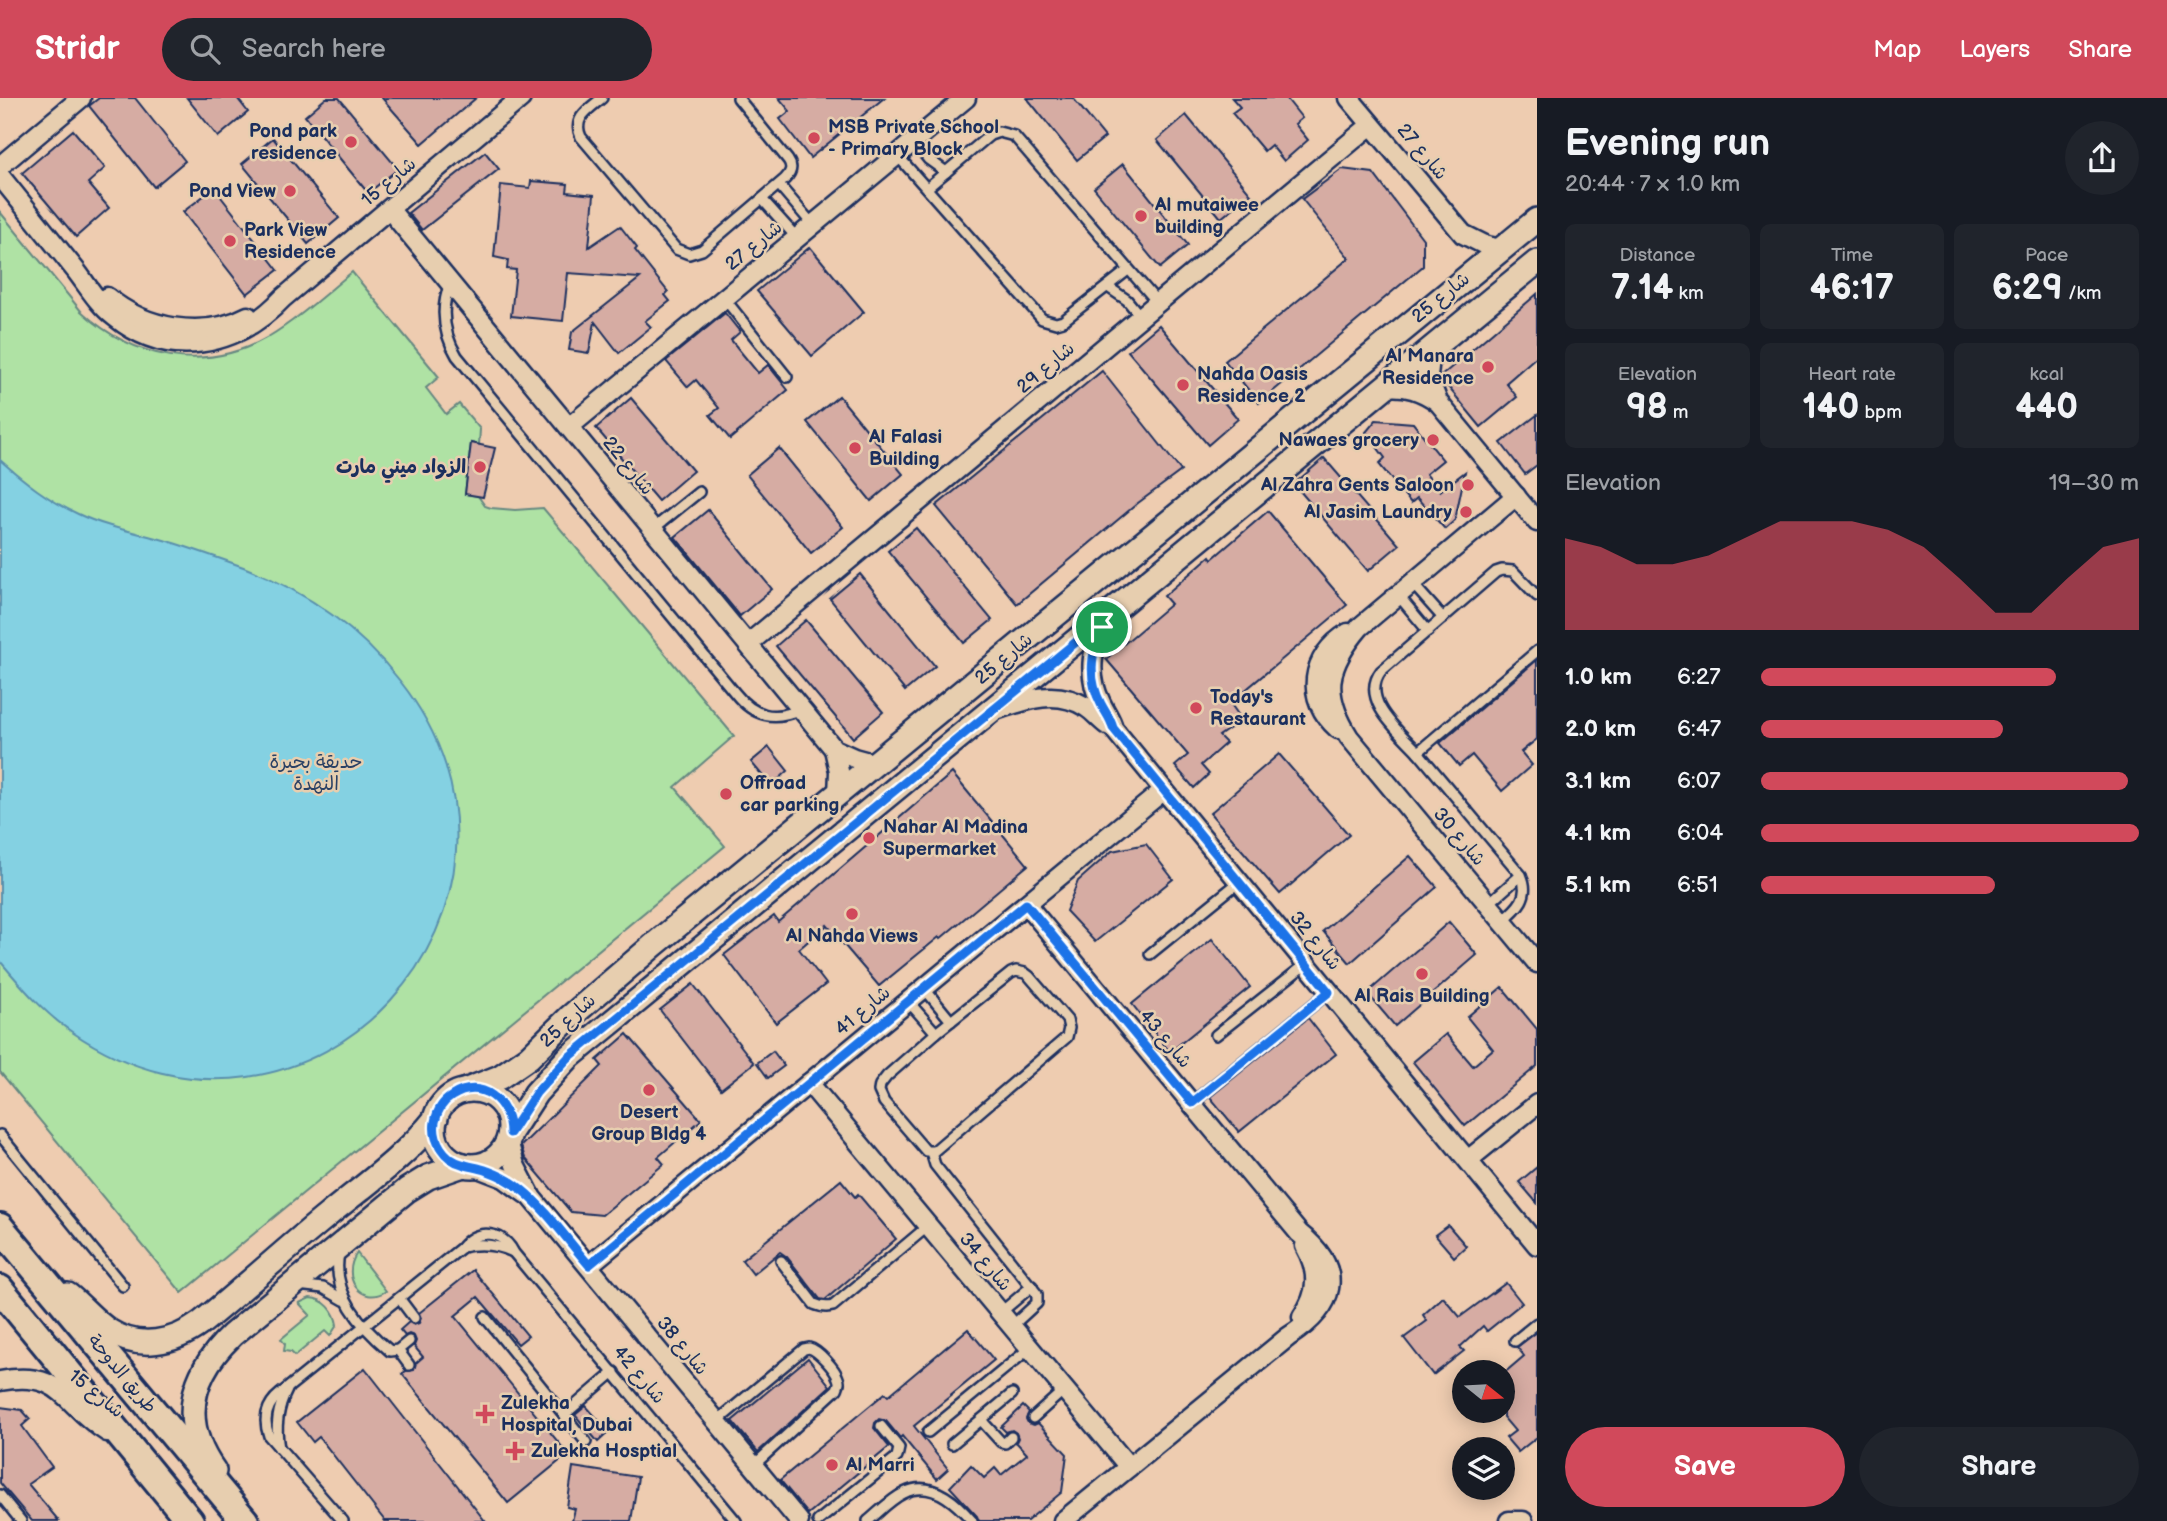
<!DOCTYPE html>
<html lang="en">
<head>
<meta charset="utf-8">
<style>
  body { margin:0; font-family:"Balsamiq Sans","Playpen Sans Arabic",sans-serif; background:#20242c; color:#f1f3f6; height:100vh; display:flex; flex-direction:column; font-size:26px; white-space:nowrap }
  * { box-sizing:border-box; margin:0 }
  p { font-size:23px; color:#9ea1a6 }
  .icon { flex:none; width:38px; height:38px; fill:none; stroke:currentColor; stroke-width:2; stroke-linecap:round; stroke-linejoin:round }
  .map { position:relative; flex:1; overflow:hidden }
  .details { display:flex; flex-direction:column; background:#171b24; width:630px }
  .details>* { flex:none }
  .needle { width:46px; rotate:108deg }
  .controls { position:absolute; left:1452px; top:1262px; display:grid; gap:14px }
  .controls a { display:grid; place-items:center; width:63px; height:63px; border-radius:50%; background:#171b24; box-shadow:0 4px 18px #0003; font-size:35px }
  .pin { position:absolute; display:grid; place-items:center; width:60px; height:60px; color:#fff; margin:-30px; border:4px solid #fff; border-radius:50%; box-shadow:0 2px 7px #0007 }
  .round { display:grid; place-items:center; flex:none; width:74px; height:74px; border-radius:37px; background:#20242c }
  .headline { display:flex; align-items:center; justify-content:space-between; height:119px; padding:0 28px }
  h1 { font-size:38px; font-weight:800; line-height:52px }
  .stats { display:grid; grid-template-columns:repeat(3,1fr); gap:10px; height:119px; padding:7px 28px }
  .stats div { display:grid; align-content:center; border-radius:10px; background:#20242c; text-align:center }
  .stats b { font-size:35px; font-weight:800 }
  .stats small { font-size:19px; font-weight:400 }
  .stats p { font-size:19px }
  .chart { height:196px; padding:14px 28px }
  .chart p { display:flex; justify-content:space-between }
  .chart svg { width:100%; height:126px; margin-top:7px; fill:#d1495b; opacity:.7 }
  .action { display:flex; gap:14px; margin-top:auto; padding:14px 28px }
  .action a { flex:1; height:80px; border-radius:42px; background:#d1495b; color:#fff; font-size:28px; font-weight:800; line-height:80px; text-align:center }
  .action a+a { background:#20242c; color:#f1f3f6 }
  ul { padding:0 28px; list-style:none; font-size:23px }
  li { display:grid; grid-template-columns:112px 84px 1fr; align-items:center; height:52px }
  li i { height:18px; border-radius:9px; background:#d1495b }
  header { display:flex; align-items:center; gap:42px; box-sizing:border-box; height:98px; padding:0 35px; background:#d1495b; color:#fff }
  header strong { font-size:33px }
  nav { display:flex; gap:38px; margin-inline-start:auto; font-size:24px }
  .search { width:490px; height:63px; background:#20242c; display:flex; align-items:center; gap:18px; box-sizing:border-box; padding:0 24px; border-radius:38px; color:#9ea1a6; font-size:26px }
  main { display:flex; flex:1; min-height:0 }
  .map>svg:first-child { display:block }
</style>
</head>
<body>
<header>
<strong>Stridr</strong>
<div class="search"><svg class="icon" aria-label="search" viewBox="0 0 24 24"><circle cx="10" cy="10" r="6"/><path d="M15 15l6 6"/></svg>Search here</div>
<nav><a>Map</a><a>Layers</a><a>Share</a></nav>
</header>
<main>
<div class="map">
<svg width="1537" height="1423" viewBox="0 0 1537 1423">
  <rect width="100%" height="100%" fill="#eeccb0"/>
  <filter id="ink" filterUnits="userSpaceOnUse"><feTurbulence type="fractalNoise" baseFrequency=".0143" numOctaves="2"/><feDisplacementMap in="SourceGraphic" scale="14" xChannelSelector="R" yChannelSelector="G"/><feConvolveMatrix kernelMatrix="1 2 1 2 8 2 1 2 1" color-interpolation-filters="sRGB"/></filter>
  <g filter="url(#ink)">
    <g fill="#afe2a4" stroke="#658881" stroke-width="2">
      <path d="M0,114l81,99c52,48 123,63 187,26 30,-18 57,-43 84,-65l87,105 -13,11 20,26 13,-10 21,25 -1,16 -8,-2 -6,51 13,2 7,10 6,2 24,2 28,-2 191,228 -59,51 50,59 -543,447 -182,-221z"/>
      <path d="M357,1155l29,38c-25,16 -46,-14 -29,-38z"/>
      <path d="M310,1200c15,1 25,13 27,27l-7,11 -5,-5 -30,25 -4,-4 -7,-1 1,-7 -4,-5 29,-24 -11,-12z"/>
    </g>
    <path fill="#84d1e2" stroke="#5a90ad" stroke-width="2" d="M0,362c24,21 49,41 78,54 27,13 57,18 86,26 20,6 40,13 60,20 69,23 131,63 176,121 175,221 -91,514 -328,351 -28,-19 -50,-45 -72,-71z"/>
    <g fill="#d6aca3" stroke="#1b2f5e" stroke-width="2">
      <polygon points="99,0 135,0 185,63 154,89 89,8"/>
      <polygon points="187,0 237,0 248,14 218,39"/>
      <polygon points="326,0 339,0 398,71 368,95 305,18"/>
      <polygon points="382,0 476,0 422,46"/>
      <polygon points="779,0 884,0 810,60 780,21 790,13"/>
      <polygon points="1027,0 1073,0 1105,39 1077,62"/>
      <polygon points="1232,0 1286,0 1302,20 1295,26 1308,42 1284,63 1271,47 1264,53 1232,15 1240,9"/>
      <polygon points="1186,17 1251,96 1221,120 1157,42"/>
      <polygon points="73,32 105,70 88,85 109,110 76,139 22,75"/>
      <polygon points="273,40 339,120 308,146 242,66"/>
      <polygon points="485,54 499,71 422,132 408,115"/>
      <polygon points="1123,66 1188,147 1160,170 1094,90"/>
      <polygon points="1342,71 1373,75 1423,141 1423,168 1259,305 1225,263 1349,160 1302,101"/>
      <polygon points="531,83 568,86 567,94 594,97 589,149 620,128 637,150 635,152 668,194 665,197 670,203 645,223 651,229 619,255 595,224 589,255 569,252 572,234 640,180 568,175 563,223 511,218 516,172 507,171 508,162 494,159 501,87 530,90"/>
      <polygon points="214,90 278,172 247,196 183,114"/>
      <polygon points="810,149 864,214 812,258 757,193"/>
      <polygon points="1537,196 1537,258 1506,285 1517,299 1481,329 1440,279"/>
      <polygon points="725,215 740,234 731,242 758,275 768,267 788,292 730,341 710,317 719,310 696,282 688,289 666,263"/>
      <polygon points="1159,227 1238,321 1208,347 1128,253"/>
      <polygon points="1102,273 1181,373 1138,405 1017,506 936,408"/>
      <polygon points="839,298 903,376 871,403 807,324"/>
      <polygon points="631,300 693,373 658,403 596,330"/>
      <polygon points="1537,317 1537,367 1525,376 1501,345"/>
      <polygon points="1376,322 1413,325 1443,362 1426,376 1440,393 1465,374 1455,422 1445,431 1417,400 1411,405 1379,366 1385,360 1366,334"/>
      <polygon points="471,345 495,350 483,399 465,396"/>
      <polygon points="779,350 843,429 811,455 747,377"/>
      <polygon points="1324,360 1399,447 1368,473 1294,386"/>
      <polygon points="708,412 772,491 740,518 675,439"/>
      <polygon points="1268,413 1347,507 1230,605 1242,622 1219,638 1226,645 1201,667 1209,676 1194,690 1175,668 1188,657 1106,561 1171,506 1164,498 1210,458 1212,461"/>
      <polygon points="916,430 992,522 964,545 888,453"/>
      <polygon points="860,476 935,568 905,593 830,501"/>
      <polygon points="806,522 883,614 853,640 776,548"/>
      <polygon points="1537,562 1537,641 1521,654 1532,667 1502,693 1472,657 1459,668 1440,645"/>
      <polygon points="769,649 788,673 771,688 751,664"/>
      <polygon points="1279,656 1349,737 1280,796 1210,715"/>
      <polygon points="952,675 1028,767 940,841 939,839 879,888 827,827 799,851 826,886 776,925 724,857 774,818 778,824"/>
      <polygon points="1146,746 1173,781 1095,844 1066,813 1078,783 1112,753"/>
      <polygon points="1410,758 1437,789 1350,865 1323,833"/>
      <polygon points="1449,824 1477,857 1395,928 1367,895"/>
      <polygon points="1212,841 1250,889 1170,954 1132,906"/>
      <polygon points="693,886 754,965 721,991 660,912"/>
      <polygon points="1502,889 1537,931 1537,968 1465,1028 1413,964 1446,936 1473,968 1493,951 1467,919"/>
      <polygon points="1308,920 1336,956 1239,1034 1210,999"/>
      <polygon points="627,936 701,1022 658,1059 664,1066 602,1117 571,1114 525,1060 521,1048 602,968 597,962"/>
      <polygon points="773,953 784,968 768,980 757,965"/>
      <polygon points="1537,1069 1537,1105 1519,1084"/>
      <polygon points="841,1082 855,1099 858,1096 896,1141 825,1202 820,1201 787,1159 780,1154 753,1176 742,1162"/>
      <polygon points="1448,1127 1466,1148 1454,1159 1435,1137"/>
      <polygon points="473,1172 528,1238 518,1246 478,1199 455,1218 568,1356 508,1405 402,1276 406,1273 414,1272 416,1265 423,1259 414,1248 416,1243 414,1238 409,1236 405,1238 400,1232 409,1224 414,1227 419,1225 421,1220 419,1215"/>
      <polygon points="1506,1185 1522,1205 1487,1233 1483,1228 1460,1249 1464,1253 1433,1277 1404,1240 1427,1223 1423,1217 1443,1199 1460,1219"/>
      <polygon points="968,1231 994,1262 914,1328 948,1371 937,1381 902,1338 900,1340 886,1323 879,1321 875,1325 874,1330 889,1349 808,1416 780,1382 885,1295 888,1298"/>
      <polygon points="1537,1234 1537,1339 1518,1354 1506,1340 1515,1333 1503,1319 1503,1276 1524,1258 1517,1249"/>
      <polygon points="808,1260 830,1288 758,1354 732,1323"/>
      <polygon points="365,1270 485,1423 385,1423 319,1339 313,1344 297,1324"/>
      <polygon points="586,1308 609,1334 598,1344 575,1317"/>
      <polygon points="1023,1308 1029,1314 1026,1321 1028,1325 1034,1327 1038,1325 1067,1356 1062,1394 1027,1423 979,1423 977,1418 950,1389 971,1367 984,1380 995,1370 1001,1377 1027,1356 1016,1344 1018,1340 1016,1335 1012,1332 1006,1334 1001,1329"/>
      <polygon points="0,1309 22,1312 30,1321 22,1328 52,1369 28,1386 59,1423 32,1423 0,1385"/>
      <polygon points="573,1369 638,1379 631,1423 572,1423 575,1411 567,1409"/>
    </g>
    <g fill="none" stroke-linecap="round" stroke-linejoin="round">
      <g stroke="#1b2f5e" stroke-width="14">
        <g id="service">
          <path d="M602,0c-13,11 -30,20 -21,39l95,112 13,5 13,-4 83,-71c6,-6 8,-12 3,-19l-50,-62"/>
          <polyline points="914,43 928,61 946,74"/>
          <polyline points="897,57 1042,221 1056,225 1063,223 1128,172"/>
          <polyline points="779,87 813,127"/>
          <polyline points="927,90 990,37 999,34 1014,38 1158,205"/>
          <polyline points="762,101 797,140"/>
          <path d="M450,185c-10,26 -7,50 7,73l278,337c19,24 39,28 66,16"/>
          <polyline points="1108,189 1127,202 1141,219"/>
          <polyline points="724,200 787,279"/>
          <polyline points="653,431 699,394"/>
          <polyline points="1412,485 1443,520"/>
          <polyline points="1398,497 1428,533"/>
          <path d="M1537,498l-24,-25 -11,-1 -6,2 -115,99c-22,29 19,61 37,81l119,-101"/>
          <path d="M1418,654l103,123c10,21 -3,33 -19,46"/>
          <polyline points="1488,806 1521,777"/>
          <polyline points="1150,856 1239,784"/>
          <polygon points="1016,873 1025,875 1029,878 1067,922 1069,930 1067,939 934,1053 926,1053 884,1004 879,993 880,987 887,978 936,935 1011,875"/>
          <polyline points="924,890 951,923"/>
          <polyline points="908,903 936,935"/>
          <polyline points="1216,937 1306,866"/>
          <polyline points="1192,1005 1329,894"/>
          <polyline points="0,1037 123,1188"/>
          <polyline points="931,1054 935,1067 1037,1196 1037,1205 1012,1228"/>
          <path d="M462,1149c18,-4 34,-3 51,5"/>
          <path d="M339,1155c-8,39 22,74 51,98l8,-1 11,-9"/>
          <path d="M781,1163l33,43c7,3 12,4 19,2l95,-80"/>
          <polyline points="298,1187 323,1190 344,1202"/>
          <polyline points="399,1200 414,1220"/>
          <polyline points="1000,1215 1032,1188"/>
          <polyline points="485,1219 586,1344"/>
          <polyline points="1515,1243 1537,1225"/>
          <polyline points="398,1252 409,1267"/>
          <polyline points="564,1317 614,1274"/>
          <polyline points="1033,1320 1064,1292"/>
          <polyline points="981,1322 1001,1344 1005,1345 1011,1339"/>
          <path d="M716,1324l88,-73 5,-1c9,2 26,21 29,30 2,5 1,6 -1,11l-84,77"/>
          <polyline points="928,1334 1030,1250"/>
          <polyline points="952,1346 1012,1296"/>
          <path d="M279,1350c-4,-21 -2,-39 8,-58"/>
          <polyline points="0,1397 21,1423"/>
          <path d="M343,1423l-74,-85c-6,-16 -3,-31 11,-42l181,-146c16,-20 41,-18 53,5l222,268"/>
          <polyline points="818,1423 897,1359 899,1350 881,1328"/>
          <path d="M868,1423c11,-9 23,-22 36,-28 27,-14 52,9 68,28"/>
        </g>
      </g>
      <g stroke="#1b2f5e" stroke-width="23">
        <g id="minor">
          <polyline points="1349,0 1463,136 1487,148 1501,151"/>
          <polyline points="0,68 81,0"/>
          <path d="M0,78c26,32 51,64 77,96 12,16 22,33 38,45 54,44 122,30 168,-19l238,-200"/>
          <polyline points="390,112 834,651 854,660 876,666"/>
          <path d="M107,199c38,32 96,43 141,19"/>
          <polyline points="1431,251 1428,278 1438,304 1537,424"/>
          <path d="M1386,289c20,-2 35,3 52,15"/>
          <polyline points="569,329 966,0"/>
          <path d="M1516,398l-156,131c-33,39 -39,65 -11,110l188,226"/>
          <path d="M1108,519c-16,26 -22,57 -7,86 4,9 10,16 12,25l424,517"/>
          <polyline points="748,546 1371,27"/>
          <path d="M999,611c29,-10 58,-20 87,-2 8,5 13,12 21,18"/>
          <path d="M1338,631c-34,-30 -28,-73 10,-96"/>
          <polyline points="834,651 839,673 838,697"/>
          <path d="M1026,806l273,329c48,38 36,74 -11,104l-225,184"/>
          <polyline points="809,985 1129,1369"/>
          <polyline points="508,1043 515,1067 532,1100 799,1423"/>
          <polyline points="1468,1062 1537,1006"/>
          <polyline points="473,1068 504,1080 526,1096"/>
          <polyline points="589,1167 1164,692"/>
          <path d="M1302,1219c17,-24 17,-46 3,-71"/>
          <path d="M0,1283c63,-12 63,24 107,51"/>
          <polyline points="1509,1423 1523,1423"/>
        </g>
      </g>
      <g stroke="#1b2f5e" stroke-width="28">
        <g id="tertiary">
          <polyline points="467,992 500,979 529,959 570,919 655,846 1537,122"/>
          <circle cx="472" cy="1030" r="38"/>
          <polyline points="510,1035 536,995 568,960 1537,164"/>
          <path d="M68,1197c14,11 26,26 41,36 30,19 65,12 92,-8 43,-35 84,-73 127,-108 38,-31 77,-58 108,-97"/>
          <path d="M214,1373c-35,-49 -24,-96 18,-136l175,-145 21,-13 35,-12"/>
        </g>
      </g>
      <g stroke="#1b2f5e" stroke-width="32">
        <g id="secondary">
          <polyline points="0,1129 245,1423"/>
          <polyline points="0,1191 190,1423"/>
        </g>
      </g>
      <use href="#service" stroke="#e7ceaf" stroke-width="9"/>
      <use href="#minor" stroke="#e7ceaf" stroke-width="18"/>
      <use href="#tertiary" stroke="#e7ceaf" stroke-width="23"/>
      <use href="#secondary" stroke="#e7ceaf" stroke-width="26"/>
    </g>
  </g>
  <g fill="none" stroke-linecap="round" stroke-linejoin="round" filter="url(#ink)">
    <g stroke="#fff" stroke-width="14">
      <path id="route" d="M1109,517c-16,27 -24,59 -8,89 4,8 10,15 12,24l216,264 -137,111 -166,-199 -437,361c-22,-25 -42,-55 -68,-76 -10,-8 -22,-14 -33,-18 -9,-4 -18,-4 -26,-7 -18,-5 -30,-24 -27,-42 2,-11 7,-20 17,-26 29,-19 58,5 58,37l26,-40 32,-35z"/>
    </g>
    <use href="#route" stroke="#1a73e8" stroke-width="9"/>
  </g>
  <g fill="#d1495b" stroke="#e7ceaf" stroke-width="2.5">
    <circle cx="814" cy="40" r="7"/>
    <circle cx="351" cy="44" r="7"/>
    <circle cx="290" cy="93" r="7"/>
    <circle cx="1141" cy="118" r="7"/>
    <circle cx="230" cy="143" r="7"/>
    <circle cx="1488" cy="269" r="7"/>
    <circle cx="1183" cy="287" r="7"/>
    <circle cx="1433" cy="342" r="7"/>
    <circle cx="855" cy="350" r="7"/>
    <circle cx="480" cy="369" r="7"/>
    <circle cx="1468" cy="387" r="7"/>
    <circle cx="1466" cy="414" r="7"/>
    <circle cx="1196" cy="610" r="7"/>
    <circle cx="726" cy="696" r="7"/>
    <circle cx="869" cy="740" r="7"/>
    <circle cx="852" cy="816" r="7"/>
    <circle cx="1422" cy="876" r="7"/>
    <circle cx="649" cy="992" r="7"/>
    <path d="M481.5 1305.5h7v7h7v7h-7v7h-7v-7h-7v-7h7z"/>
    <path d="M511.5 1342.5h7v7h7v7h-7v7h-7v-7h-7v-7h7z"/>
    <circle cx="832" cy="1367" r="7"/>
  </g>
  <g text-anchor="middle" dominant-baseline="central" stroke-width="5" stroke-linejoin="round" paint-order="stroke">
    <g font-size="19" font-weight="bold" fill="#1b2f5e" stroke="#e7ceaf" text-anchor="start">
      <text x="828" y="29">MSB Private School<tspan x="828" dy="22">- Primary Block</tspan></text>
      <text x="337" y="33" text-anchor="end">Pond park<tspan x="337" dy="22">residence</tspan></text>
      <text x="276" y="93" text-anchor="end">Pond View</text>
      <text x="1155" y="107">Al mutaiwee<tspan x="1155" dy="22">building</tspan></text>
      <text x="244" y="132">Park View<tspan x="244" dy="22">Residence</tspan></text>
      <text x="1474" y="258" text-anchor="end">Al Manara<tspan x="1474" dy="22">Residence</tspan></text>
      <text x="1197" y="276">Nahda Oasis<tspan x="1197" dy="22">Residence 2</tspan></text>
      <text x="869" y="339">Al Falasi<tspan x="869" dy="22">Building</tspan></text>
      <text x="1419" y="342" text-anchor="end">Nawaes grocery</text>
      <text x="466" y="369" text-anchor="end">الزواد ميني مارت</text>
      <text x="1454" y="387" text-anchor="end">Al Zahra Gents Saloon</text>
      <text x="1452" y="414" text-anchor="end">Al Jasim Laundry</text>
      <text x="1210" y="599">Today's<tspan x="1210" dy="22">Restaurant</tspan></text>
      <text x="740" y="685">Offroad<tspan x="740" dy="22">car parking</tspan></text>
      <text x="883" y="729">Nahar Al Madina<tspan x="883" dy="22">Supermarket</tspan></text>
      <text x="852" y="838" text-anchor="middle">Al Nahda Views</text>
      <text x="1422" y="898" text-anchor="middle">Al Rais Building</text>
      <text x="649" y="1014" text-anchor="middle">Desert<tspan x="649" dy="22">Group Bldg 4</tspan></text>
      <text x="501" y="1305">Zulekha<tspan x="501" dy="22">Hospital, Dubai</tspan></text>
      <text x="531" y="1353">Zulekha Hosptial</text>
      <text x="846" y="1367">Al Marri</text>
    </g>
    <g font-size="19" fill="#1b2f5e" stroke="#e7ceaf">
      <text transform="translate(1422 54) rotate(50)">شارع 27</text>
      <text transform="translate(389 84) rotate(-40)">شارع 15</text>
      <text transform="translate(754 148) rotate(-39)">شارع 27</text>
      <text transform="translate(1441 200) rotate(-39)">شارع 25</text>
      <text transform="translate(1046 270) rotate(-40)">شارع 29</text>
      <text transform="translate(628 368) rotate(51)">شارع 22</text>
      <text transform="translate(1004 561) rotate(-40)">شارع 25</text>
      <text transform="translate(1459 739) rotate(50)">شارع 30</text>
      <text transform="translate(1315 843) rotate(51)">شارع 32</text>
      <text transform="translate(863 913) rotate(-40)">شارع 41</text>
      <text transform="translate(568 923) rotate(-43)">شارع 25</text>
      <text transform="translate(1165 941) rotate(50)">شارع 43</text>
      <text transform="translate(985 1164) rotate(50)">شارع 34</text>
      <text transform="translate(682 1248) rotate(51)">شارع 38</text>
      <text transform="translate(122 1276) rotate(50)">طريق الدوحة</text>
      <text transform="translate(639 1277) rotate(50)">شارع 42</text>
      <text transform="translate(96 1296) rotate(39)">شارع 15</text>
    </g>
    <g font-size="19" fill="#2a4165" stroke="#e7ceaf">
      <text x="316" y="664">حديقة بحيرة<tspan x="316" dy="22">النهدة</tspan></text>
    </g>
  </g>
</svg>
<div class="controls">
<a><svg class="needle" viewBox="-14 -14 28 28"><path d="M0-13l5 13h-10z" fill="#e53935"/><path d="M0 13l5-13h-10z" fill="#9ea1a6"/></svg></a>
<a><svg class="icon" aria-label="layers" viewBox="0 0 24 24"><path d="M12 4l9 5-9 5-9-5zM3 14l9 5 9-5"/></svg></a>
</div>
<div class="pin" style="left:1102px;top:529px;background:#1e9e55"><svg class="icon" aria-label="arrive" viewBox="0 0 24 24"><path d="M6 21V4h12l-3 4 3 4H6"/></svg></div>
</div>
<section class="details">
<div class="headline"><div><h1>Evening run</h1><p>20:44 · 7 × 1.0 km</p></div><a class="round"><svg class="icon" aria-label="share" viewBox="0 0 24 24"><path d="M12 15V3M7 8l5-5 5 5M5 13v7h14v-7"/></svg></a></div>
<div class="stats">
<div><p>Distance</p><b>7.14<small> km</small></b></div>
<div><p>Time</p><b>46:17</b></div>
<div><p>Pace</p><b>6:29<small> /km</small></b></div>
</div>
<div class="stats">
<div><p>Elevation</p><b>98<small> m</small></b></div>
<div><p>Heart rate</p><b>140<small> bpm</small></b></div>
<div><p>kcal</p><b>440</b></div>
</div>
<div class="chart"><p><span>Elevation</span>19–30 m</p>
<svg viewBox="0 0 160 44" preserveAspectRatio="none"><path d="M0 44V12L10 15L20 21L30 21L40 18L50 12L60 6L70 6L80 6L90 9L100 15L110 26L120 38L130 38L140 26L150 15L160 12V44z"/></svg>
</div>
<ul>
<li><b>1.0 km</b>6:27<i style="width:78%"></i></li>
<li><b>2.0 km</b>6:47<i style="width:64%"></i></li>
<li><b>3.1 km</b>6:07<i style="width:97%"></i></li>
<li><b>4.1 km</b>6:04<i style="width:100%"></i></li>
<li><b>5.1 km</b>6:51<i style="width:62%"></i></li>
</ul>
<div class="action"><a>Save</a><a>Share</a></div>
</section>
</main>
</body>
</html>
